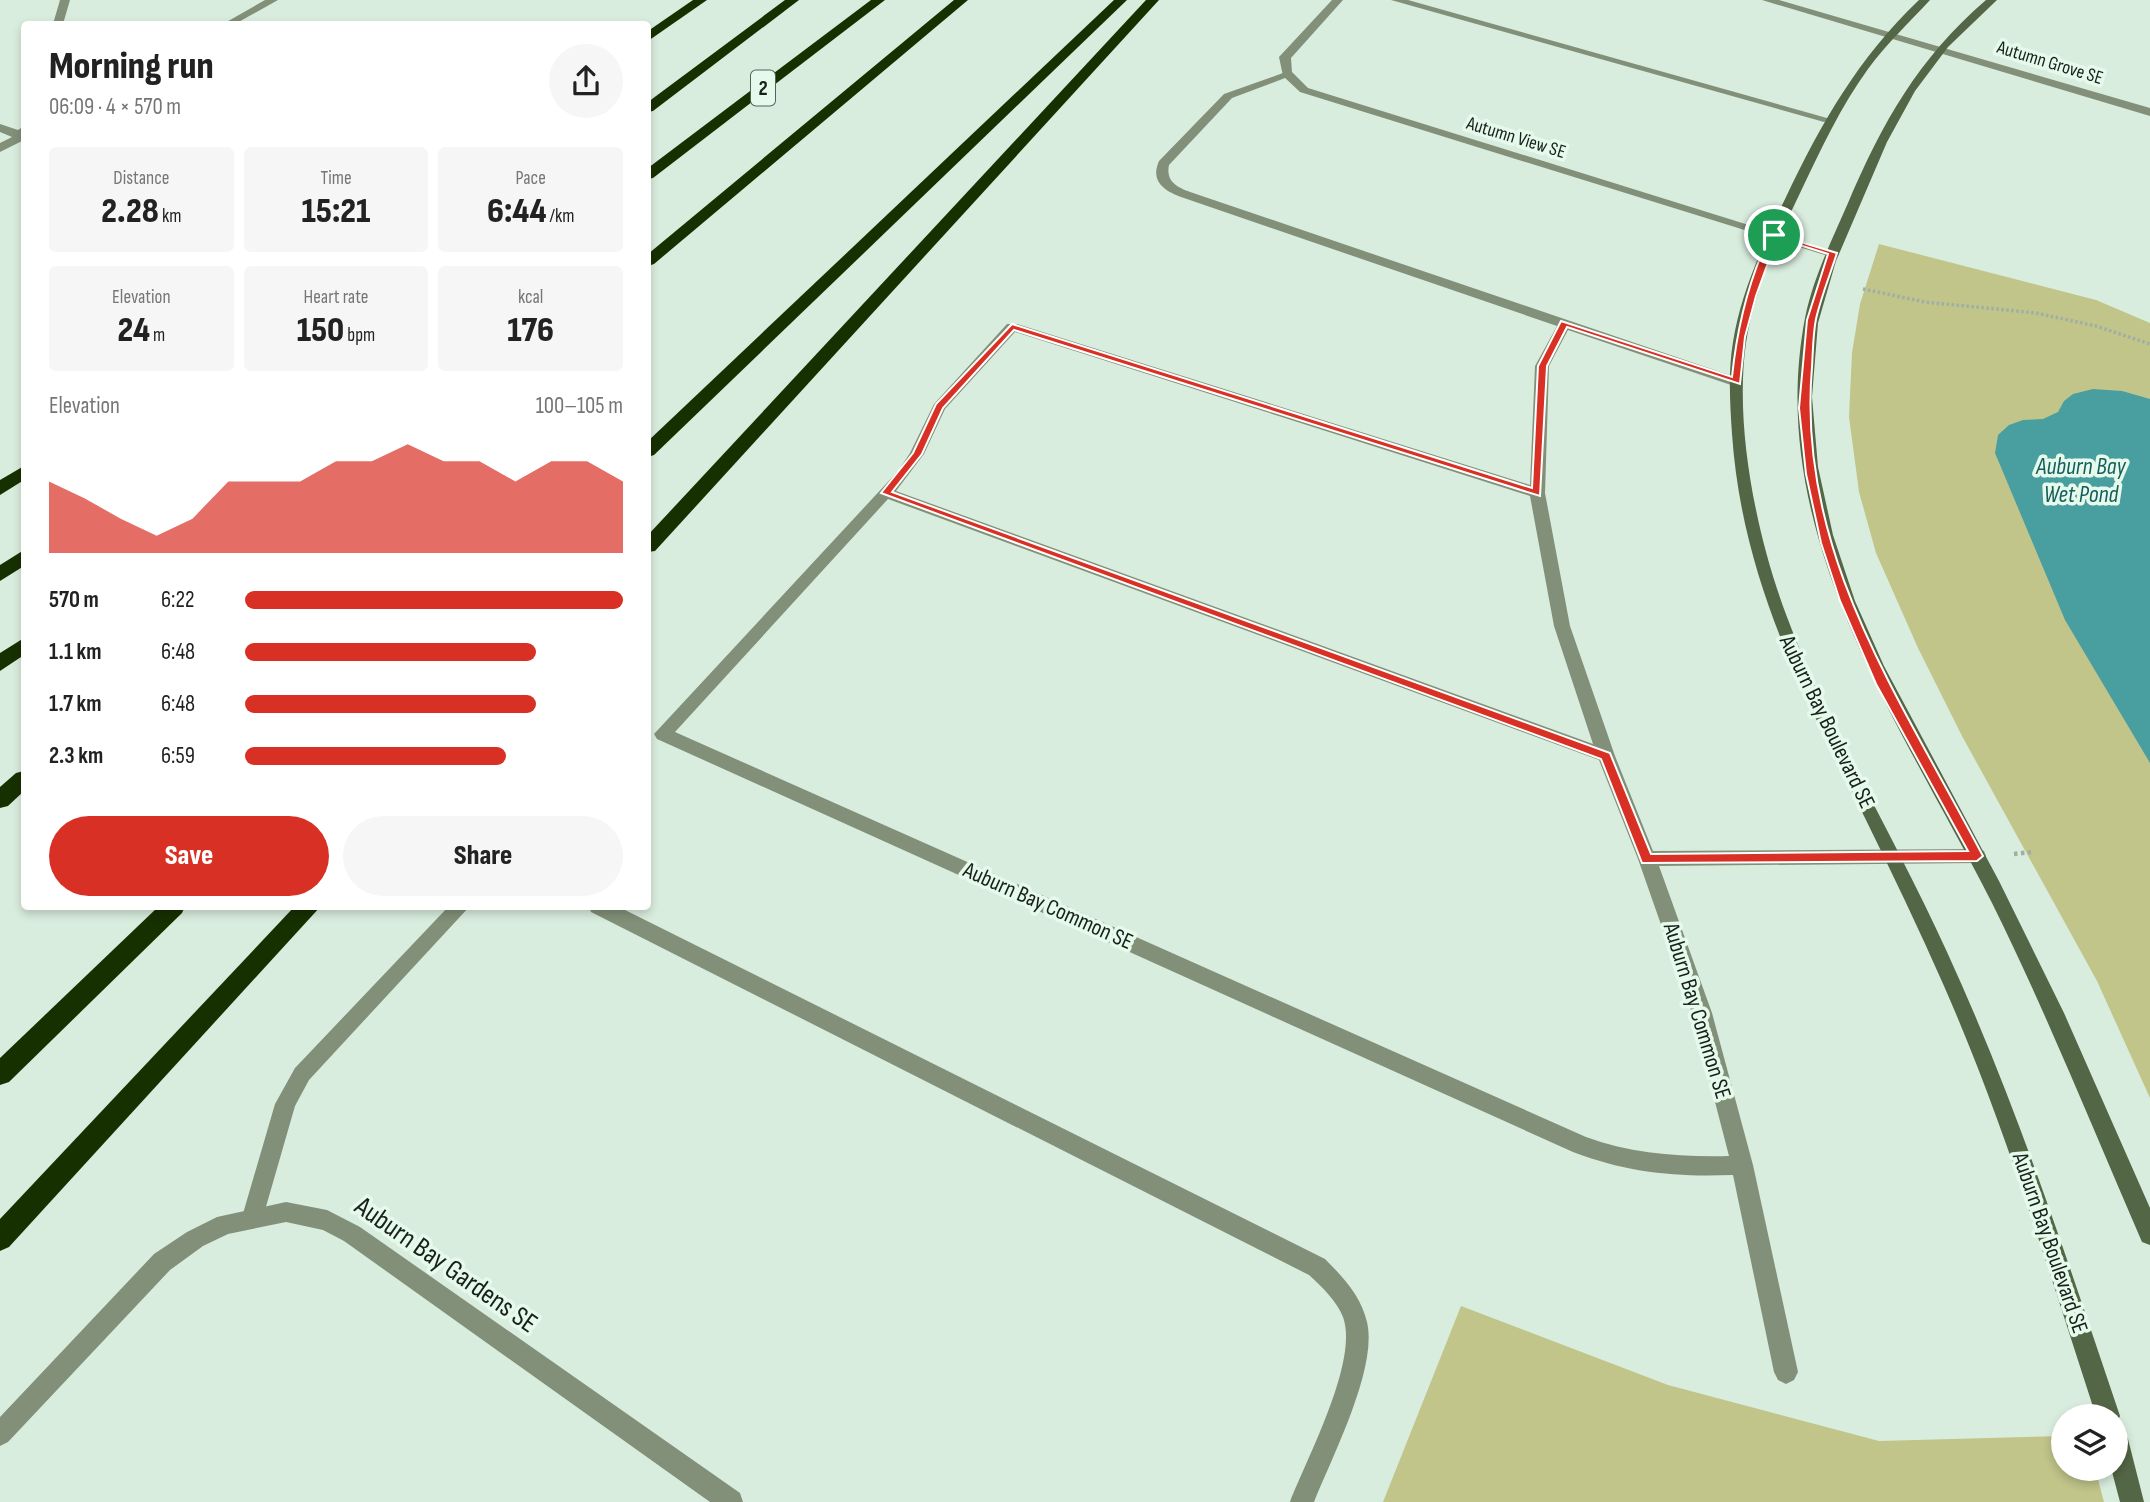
<!DOCTYPE html>
<html lang="en">
<head>
<meta charset="utf-8">
<style>
  body { margin:0; font-family:"Sofia Sans Condensed",sans-serif; background:#f6f6f6; color:#222; height:100vh; display:flex; flex-direction:column; font-size:26px; white-space:nowrap }
  * { box-sizing:border-box; margin:0 }
  p { font-size:23px; color:#767676 }
  .icon { flex:none; width:38px; height:38px; fill:none; stroke:currentColor; stroke-width:2; stroke-linecap:round; stroke-linejoin:round }
  .map { position:relative; flex:1; overflow:hidden }
  .side { position:absolute; left:21px; top:21px; width:630px; height:889px; display:flex; flex-direction:column; background:#fff; border-radius:7px; box-shadow:0 4px 10px #0003 }
  .side>* { flex:none }
  .tools { position:absolute; left:2051px; top:1404px; display:grid; gap:14px }
  .tools a { display:grid; place-items:center; width:77px; height:77px; border-radius:50%; background:#fff; box-shadow:0 4px 10px #0003; font-size:35px }
  .pin { position:absolute; display:grid; place-items:center; width:60px; height:60px; color:#fff; margin:-30px; border:4px solid #fff; border-radius:50%; box-shadow:0 2px 7px #0007 }
  .round { display:grid; place-items:center; flex:none; width:74px; height:74px; border-radius:37px; background:#f6f6f6 }
  .summary { display:flex; align-items:center; justify-content:space-between; height:119px; padding:0 28px }
  h1 { font-size:38px; font-weight:800; line-height:52px }
  .stats { display:grid; grid-template-columns:repeat(3,1fr); gap:10px; height:119px; padding:7px 28px }
  .stats div { display:grid; align-content:center; border-radius:7px; background:#f6f6f6; text-align:center }
  .stats b { font-size:35px; font-weight:800 }
  .stats small { font-size:19px; font-weight:400 }
  .stats p { font-size:19px }
  .chart { height:196px; padding:14px 28px }
  .chart p { display:flex; justify-content:space-between }
  .chart svg { width:100%; height:126px; margin-top:7px; fill:#d93025; opacity:.7 }
  .primary-button { display:flex; gap:14px; margin-top:auto; padding:14px 28px }
  .primary-button a { flex:1; height:80px; border-radius:42px; background:#d93025; color:#fff; font-size:28px; font-weight:800; line-height:80px; text-align:center }
  .primary-button a+a { background:#f6f6f6; color:#222 }
  ul { padding:0 28px; list-style:none; font-size:23px }
  li { display:grid; grid-template-columns:112px 84px 1fr; align-items:center; height:52px }
  li i { height:18px; border-radius:9px; background:#d93025 }
  .map>svg:first-child { display:block }
</style>
</head>
<body>
<div class="map">
<svg width="2150" height="1502" viewBox="0 0 2150 1502">
  <rect width="100%" height="100%" fill="#d9edde"/>
  <g fill="#c1c58a">
    <polygon points="1879,244 2096,300 2150,323 2150,1098 2097,981 1962,736 1918,648 1876,553 1859,492 1849,417 1852,353 1860,304"/>
    <polygon points="1461,1306 1668,1385 1879,1441 2063,1436 2063,1468 2095,1468 2104,1502 1383,1502"/>
  </g>
  <polygon fill="#499ea0" points="2093,389 2122,391 2150,399 2150,763 2065,620 1995,453 1998,435 2009,425 2023,420 2043,419 2058,412 2064,401 2073,394"/>
  <g fill="none" stroke-linecap="round" stroke-linejoin="round">
    <polyline stroke="#9fafa3" stroke-width="3.5" stroke-dasharray="2.5 2.5" stroke-linecap="butt" points="1863,289 1925,302 2036,313 2096,326 2150,344"/>
    <polyline stroke="#9fafa3" stroke-width="4.5" stroke-dasharray="3.5 3.5" stroke-linecap="butt" points="2014,854 2031,852"/>
    <g fill="#829079" fill-rule="evenodd">
      <polygon points="60,0 70,0 63,24 53,24"/>
      <polygon points="265,0 278,0 235,24 223,24"/>
      <polygon points="1391,0 1408,0 1834,120 1824,122"/>
      <path d="M1283,73l10,2 -61,23 -63,67c-4,19 12,24 27,29l545,185 2,3 -2,3h-10l-163,-55 -19,36 -4,127 25,133 45,130 38,95 324,-2 7,2 2,5 -2,5 -7,2 -318,3 53,147 41,152 45,207 -4,8 -8,4 -8,-4 -4,-8 -41,-197c-59,2 -104,-2 -160,-23l-916,-413 -3,-5 244,-263 12,-18 24,-49 73,-80h10l513,161 5,-119 22,-40 -376,-129c-17,-6 -31,-16 -22,-36l65,-67zM1015,332l515,164 24,130 39,118 -697,-253 28,-37 21,-45zM888,499l711,261 39,99 54,154 37,143c-50,1 -96,-2 -143,-19l-911,-405z"/>
      <polygon points="0,124 18,130 24,126 24,140 0,152 0,143 12,137 0,132"/>
      <polygon points="449,906 470,906 309,1080 295,1106 261,1224 253,1227 245,1224 242,1217 275,1104 295,1068"/>
      <path d="M589,906h28l708,353c18,18 36,37 42,63 11,46 -35,135 -53,180h-24c17,-44 69,-141 53,-185 -7,-17 -21,-30 -34,-42l-718,-363z"/>
    </g>
    <g fill="#829079" fill-rule="evenodd">
      <polygon points="1332,0 1343,0 1291,58 1292,72 1308,88 1839,253 1838,256 1828,256 1300,92 1283,76 1279,57"/>
      <polygon points="1762,0 1779,0 2150,108 2150,116"/>
      <polygon points="286,1202 327,1210 360,1227 740,1493 743,1502 710,1502 344,1241 323,1230 286,1222 228,1234 203,1246 170,1270 8,1442 0,1446 0,1417 154,1254 187,1232 217,1217"/>
    </g>
    <g fill="#536645" fill-rule="evenodd">
      <path d="M1919,0h11c-21,23 -43,43 -62,69 -27,37 -47,80 -67,122 -23,48 -47,99 -55,152 -12,84 11,195 41,274 43,116 109,222 160,335 69,150 120,307 173,464l-4,9v-9h-20c-47,-144 -91,-291 -152,-430 -25,-57 -52,-113 -79,-168 -63,-126 -123,-240 -133,-384 -2,-30 -4,-62 1,-92 8,-51 31,-99 53,-145 35,-74 73,-140 133,-197z"/>
      <path d="M1986,0h11l-49,47 -33,44 -28,51 -51,119 -18,62 -6,74 6,70 15,68 22,66 29,65 115,215 65,132 86,195v37l-8,-3c-49,-113 -95,-228 -150,-339 -92,-181 -228,-370 -187,-585 8,-40 27,-78 43,-115 35,-82 70,-144 138,-203z"/>
      <polygon points="2116,1427 2124,1431 2128,1439 2144,1502 2120,1502 2111,1468 2116,1468"/>
    </g>
    <g fill="#173000" fill-rule="evenodd">
      <polygon points="693,0 707,0 648,41 648,31"/>
      <polygon points="785,0 799,0 653,111 648,112 648,102"/>
      <polygon points="871,0 885,0 653,178 648,179 648,168"/>
      <polygon points="954,0 968,0 654,264 648,266 648,254"/>
      <polygon points="1114,0 1127,0 654,455 648,457 648,441"/>
      <polygon points="1146,0 1159,0 655,551 648,552 648,535"/>
      <polygon points="24,466 24,480 0,495 0,480"/>
      <polygon points="24,550 24,566 0,581 0,565"/>
      <polygon points="24,638 24,655 0,671 0,653"/>
      <polygon points="24,771 24,791 8,806 0,808 0,787 16,773"/>
      <polygon points="159,906 185,906 182,913 9,1082 0,1085 0,1058"/>
      <polygon points="295,906 321,906 9,1247 0,1251 0,1219"/>
    </g>
  </g>
  <path fill="#d93025" stroke="#fff" stroke-width="2" fill-rule="evenodd" d="M1771,233l66,20c-7,22 -16,44 -21,66 -3,15 -3,32 -4,48 -16,186 89,332 171,489l-6,5 -335,2 -41,-104 -720,-266 32,-40 23,-49 76,-80 520,164 6,-122 23,-45 171,56c5,-49 17,-99 39,-144zM1777,238l51,16 -21,66 -8,88 7,66 15,69 19,58 36,83 92,167 -317,3 -41,-101 -718,-261 30,-38 21,-46 71,-78 526,166 7,-130 20,-39 173,57 5,-47 11,-41z"/>
  <g text-anchor="middle" dominant-baseline="central" stroke-width="7" stroke-linejoin="round" paint-order="stroke">
    <g font-size="19" fill="#18201a" stroke="#e6faeb">
      <text transform="translate(2050 63) rotate(17)">Autumn Grove SE</text>
      <text transform="translate(1516 138) rotate(17)">Autumn View SE</text>
    </g>
    <rect fill="#e6faeb" stroke="#566159" stroke-width="2" x="751" y="70.5" width="24" height="35" rx="5"/>
    <g font-size="21" font-weight="bold" fill="#18201a">
      <text x="763" y="88">2</text>
    </g>
    <g font-size="23" fill="#18201a" stroke="#e6faeb">
      <text transform="translate(1827 722) rotate(64)">Auburn Bay Boulevard SE</text>
      <text transform="translate(1048 906) rotate(24)">Auburn Bay Common SE</text>
      <text transform="translate(1697 1011) rotate(73)">Auburn Bay Common SE</text>
      <text transform="translate(2050 1243) rotate(71)">Auburn Bay Boulevard SE</text>
    </g>
    <g font-size="24" font-style="italic" fill="#155d5e" stroke="#e6faeb">
      <text x="2081" y="466">Auburn Bay<tspan x="2081" dy="28">Wet Pond</tspan></text>
    </g>
    <g font-size="28" fill="#18201a" stroke="#e6faeb">
      <text transform="translate(446 1265) rotate(35)">Auburn Bay Gardens SE</text>
    </g>
  </g>
</svg>
<div class="tools">
<a><svg class="icon" aria-label="layers" viewBox="0 0 24 24"><path d="M12 4l9 5-9 5-9-5zM3 14l9 5 9-5"/></svg></a>
</div>
<div class="pin" style="left:1774px;top:235px;background:#1e9e55"><svg class="icon" aria-label="arrive" viewBox="0 0 24 24"><path d="M6 21V4h12l-3 4 3 4H6"/></svg></div>
<section class="side">
<div class="summary"><div><h1>Morning run</h1><p>06:09 · 4 × 570 m</p></div><a class="round"><svg class="icon" aria-label="share" viewBox="0 0 24 24"><path d="M12 15V3M7 8l5-5 5 5M5 13v7h14v-7"/></svg></a></div>
<div class="stats">
<div><p>Distance</p><b>2.28<small> km</small></b></div>
<div><p>Time</p><b>15:21</b></div>
<div><p>Pace</p><b>6:44<small> /km</small></b></div>
</div>
<div class="stats">
<div><p>Elevation</p><b>24<small> m</small></b></div>
<div><p>Heart rate</p><b>150<small> bpm</small></b></div>
<div><p>kcal</p><b>176</b></div>
</div>
<div class="chart"><p><span>Elevation</span>100–105 m</p>
<svg viewBox="0 0 160 44" preserveAspectRatio="none"><path d="M0 44V19L10 25L20 32L30 38L40 32L50 19L60 19L70 19L80 12L90 12L100 6L110 12L120 12L130 19L140 12L150 12L160 19V44z"/></svg>
</div>
<ul>
<li><b>570 m</b>6:22<i style="width:100%"></i></li>
<li><b>1.1 km</b>6:48<i style="width:77%"></i></li>
<li><b>1.7 km</b>6:48<i style="width:77%"></i></li>
<li><b>2.3 km</b>6:59<i style="width:69%"></i></li>
</ul>
<div class="primary-button"><a>Save</a><a>Share</a></div>
</section>
</div>
</body>
</html>
